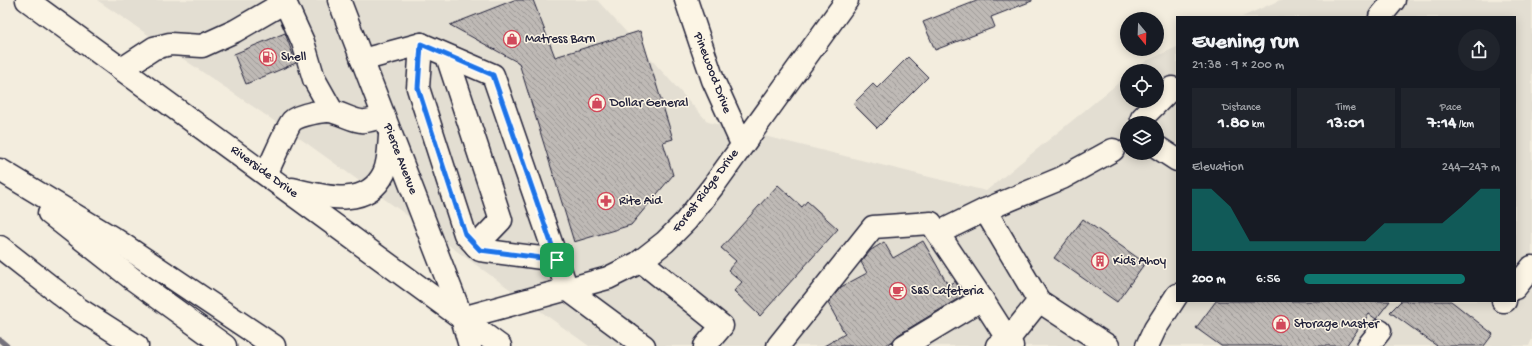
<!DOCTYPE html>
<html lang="en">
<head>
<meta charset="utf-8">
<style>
  body { margin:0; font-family:"Gochi Hand",sans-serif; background:#20242c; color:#f1f3f6; height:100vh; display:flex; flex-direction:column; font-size:15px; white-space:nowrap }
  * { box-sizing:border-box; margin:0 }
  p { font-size:13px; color:#9ea1a6 }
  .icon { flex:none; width:22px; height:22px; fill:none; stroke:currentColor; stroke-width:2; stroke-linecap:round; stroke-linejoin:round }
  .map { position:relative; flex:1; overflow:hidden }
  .side { position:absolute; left:1176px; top:16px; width:340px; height:286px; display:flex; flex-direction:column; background:#171b24; border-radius:0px; box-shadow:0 2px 10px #0003 }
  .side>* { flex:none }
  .needle { width:26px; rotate:161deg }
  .controls { position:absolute; left:1120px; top:12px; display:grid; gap:8px }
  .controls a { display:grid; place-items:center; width:44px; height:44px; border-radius:50%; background:#171b24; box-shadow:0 2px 10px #0003; font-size:20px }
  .pin { position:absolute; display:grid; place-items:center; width:34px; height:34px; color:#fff; margin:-17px; border-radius:8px; box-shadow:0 2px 6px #0006 }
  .round { display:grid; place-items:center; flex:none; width:42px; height:42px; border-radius:21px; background:#20242c }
  .overview { display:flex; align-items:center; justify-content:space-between; height:68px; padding:0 16px }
  h1 { font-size:22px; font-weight:800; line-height:30px }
  .metrics { display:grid; grid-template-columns:repeat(3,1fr); gap:6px; height:68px; padding:4px 16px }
  .metrics div { display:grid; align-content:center; border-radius:0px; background:#20242c; text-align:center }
  .metrics b { font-size:17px; font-weight:800 }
  .metrics small { font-size:11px; font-weight:400 }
  .metrics p { font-size:11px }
  .chart { height:112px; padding:8px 16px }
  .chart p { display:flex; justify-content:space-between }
  .chart svg { width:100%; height:72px; margin-top:4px; fill:#0f766e; opacity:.7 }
  ul { padding:0 16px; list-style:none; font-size:13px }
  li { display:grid; grid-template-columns:64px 48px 1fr; align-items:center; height:30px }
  li i { height:10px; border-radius:5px; background:#0f766e }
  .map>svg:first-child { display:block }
</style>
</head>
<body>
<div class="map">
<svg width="1532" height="346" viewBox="0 0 1532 346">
  <defs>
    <pattern id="building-back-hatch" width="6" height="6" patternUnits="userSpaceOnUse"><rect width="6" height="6" fill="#bfbab6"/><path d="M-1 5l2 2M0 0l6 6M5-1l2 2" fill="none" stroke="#9b9795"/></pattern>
  </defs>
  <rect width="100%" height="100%" fill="#f3edde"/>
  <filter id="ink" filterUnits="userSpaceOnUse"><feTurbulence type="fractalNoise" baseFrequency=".025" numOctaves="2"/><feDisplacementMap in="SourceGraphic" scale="8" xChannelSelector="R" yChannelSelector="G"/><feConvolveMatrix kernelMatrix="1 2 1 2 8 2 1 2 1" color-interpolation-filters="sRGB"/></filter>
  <g filter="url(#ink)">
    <path fill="#e3ded2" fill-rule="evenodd" d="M97,0h500l111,122 278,69 141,-115v25h30v-30h-24l13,-10 31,-14v254h338v-284h-273l38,-17h252v339l-3,7h-940l-284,-204zM1127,123h30v30h-30z"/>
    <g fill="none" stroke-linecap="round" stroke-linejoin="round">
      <polyline stroke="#75727b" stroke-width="5.5" points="0,340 7,346"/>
    </g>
    <g fill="url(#building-back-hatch)" stroke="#22223b">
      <polygon points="514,0 533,0 555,57 640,31 673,139 663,142 673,175 631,225 574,242 519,63 450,25"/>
      <polygon points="979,0 1032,0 1032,1 991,17 995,27 935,50 923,22"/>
      <polygon points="285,33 296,63 246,84 234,54"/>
      <polygon points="908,57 928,77 877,128 853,104 873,84 877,88"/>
      <polygon points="778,185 802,207 807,201 838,229 760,316 734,291 742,282 728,270 736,261 721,248"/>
      <polygon points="1083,219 1145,263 1117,302 1054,258"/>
      <polygon points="923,241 948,285 955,281 964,295 898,335 893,341 884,346 824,346 845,334 828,303 841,287 867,273 861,262 871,250 884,242 893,258"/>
      <polygon points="1216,301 1390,301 1376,319 1369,314 1346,346 1221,346 1196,328"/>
      <polygon points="1401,301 1451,301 1493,334 1484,346 1437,346 1390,312"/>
    </g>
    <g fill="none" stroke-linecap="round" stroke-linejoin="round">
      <g stroke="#22223b" stroke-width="25">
        <g id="minor">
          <polyline points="284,0 303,42 314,79 332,111"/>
          <polyline points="686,0 713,80 742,144"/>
          <polyline points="1380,17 1394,0"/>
          <polyline points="421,44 418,88 465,234 480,250 557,260"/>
          <polyline points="447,56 501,220 476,246"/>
          <polyline points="362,60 421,44 493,75 567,289 644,346"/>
          <polyline points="122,69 154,48 170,44 202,46 235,31 285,2"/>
          <polyline points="1144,123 1142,118 1172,88"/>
          <polyline points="1157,147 1177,160"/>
          <path d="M266,174c5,-9 21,-48 26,-53 6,-6 34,-12 42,-9 22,7 26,15 49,3"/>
          <polyline points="985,210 1062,178 1113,150"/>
          <polyline points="938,233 985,210 1039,301 1108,346"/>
          <polyline points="641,261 722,326 705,346"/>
          <polyline points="1515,288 1532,267"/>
          <polyline points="982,299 1012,346"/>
          <polyline points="1503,301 1505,301"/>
          <polyline points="462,318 608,278 638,263 665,242 686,221 714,185 847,0"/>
          <polyline points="778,346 873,227 931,223 982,299 904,346"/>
          <polyline points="997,346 1008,340 1039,301"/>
          <polyline points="1147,346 1155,329 1177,295"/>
          <polyline points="1368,346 1380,331"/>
        </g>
      </g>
      <g stroke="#22223b" stroke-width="25">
        <g id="major">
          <polyline points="27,0 500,346"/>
          <polyline points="339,0 462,318 470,346"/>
          <path d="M292,189c31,7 74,21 92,-16 5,-11 5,-25 6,-37"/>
        </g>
      </g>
      <g stroke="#22223b" stroke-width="25">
        <g id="highway">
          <polyline points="0,170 116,240 274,346"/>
          <polyline points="49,213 134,280 225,346"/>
          <polyline points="0,247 79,309 137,346"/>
        </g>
      </g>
      <use href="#minor" stroke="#fcf5e5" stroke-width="22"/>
      <use href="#major" stroke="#fcf5e5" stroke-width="22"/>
      <use href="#highway" stroke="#fcf5e5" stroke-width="22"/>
    </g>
  </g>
  <g fill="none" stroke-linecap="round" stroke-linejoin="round" filter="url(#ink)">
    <g stroke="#fff" stroke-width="8">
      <polygon id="route" points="421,44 493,75 557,260 480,250 465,234 418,88"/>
    </g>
    <use href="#route" stroke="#1a73e8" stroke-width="5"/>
  </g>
  <defs>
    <g id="shop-ring" transform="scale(0.9)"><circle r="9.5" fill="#fcf5e5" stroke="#d1495b" stroke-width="1.5"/><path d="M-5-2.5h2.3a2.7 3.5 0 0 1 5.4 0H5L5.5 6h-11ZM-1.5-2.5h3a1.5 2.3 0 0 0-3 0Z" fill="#d1495b"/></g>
    <g id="fuel-ring" transform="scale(0.9)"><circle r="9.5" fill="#fcf5e5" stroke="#d1495b" stroke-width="1.5"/><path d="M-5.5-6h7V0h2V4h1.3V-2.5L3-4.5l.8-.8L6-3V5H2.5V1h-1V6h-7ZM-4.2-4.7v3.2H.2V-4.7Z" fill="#d1495b"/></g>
    <g id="pharmacy-ring" transform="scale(0.9)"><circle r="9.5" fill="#fcf5e5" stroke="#d1495b" stroke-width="1.5"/><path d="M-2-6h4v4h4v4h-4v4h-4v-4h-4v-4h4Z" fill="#d1495b"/></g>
    <g id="building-ring" transform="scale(0.9)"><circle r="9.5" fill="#fcf5e5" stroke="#d1495b" stroke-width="1.5"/><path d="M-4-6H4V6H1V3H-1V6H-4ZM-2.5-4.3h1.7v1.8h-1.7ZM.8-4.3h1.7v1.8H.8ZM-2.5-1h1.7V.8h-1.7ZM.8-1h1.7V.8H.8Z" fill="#d1495b"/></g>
    <g id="cafe-ring" transform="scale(0.9)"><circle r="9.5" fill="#fcf5e5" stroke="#d1495b" stroke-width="1.5"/><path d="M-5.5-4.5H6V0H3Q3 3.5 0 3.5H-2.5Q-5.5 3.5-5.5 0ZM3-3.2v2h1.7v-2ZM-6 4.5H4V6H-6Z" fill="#d1495b"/></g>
  </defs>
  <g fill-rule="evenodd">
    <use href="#shop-ring" x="512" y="39"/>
    <use href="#fuel-ring" x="268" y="57"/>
    <use href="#shop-ring" x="597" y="103"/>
    <use href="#pharmacy-ring" x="606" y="201"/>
    <use href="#building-ring" x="1100" y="261"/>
    <use href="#cafe-ring" x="898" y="291"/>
    <use href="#shop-ring" x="1281" y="324"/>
  </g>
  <g text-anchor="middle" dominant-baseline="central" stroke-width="3" stroke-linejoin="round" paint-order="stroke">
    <g font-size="13" fill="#22223b" stroke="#fcf5e5" text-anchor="start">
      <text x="525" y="39">Matress Barn</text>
      <text x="281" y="57">Shell</text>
      <text x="610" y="103">Dollar General</text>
      <text x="619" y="201">Rite Aid</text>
      <text x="1113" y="261">Kids Ahoy</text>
      <text x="911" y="291">S&amp;S Cafeteria</text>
      <text x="1294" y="324">Storage Master</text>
    </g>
    <g font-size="13" fill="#22223b" stroke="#fcf5e5">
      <text transform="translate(712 73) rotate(69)">Pinewood Drive</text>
      <text transform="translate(400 159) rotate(69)">Pierce Avenue</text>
      <text transform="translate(264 172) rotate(36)">Riverside Drive</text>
      <text transform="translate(706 191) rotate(-53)">Forest Ridge Drive</text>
    </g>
  </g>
</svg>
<div class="controls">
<a><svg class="needle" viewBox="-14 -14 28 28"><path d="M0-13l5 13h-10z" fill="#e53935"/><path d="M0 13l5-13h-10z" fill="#9ea1a6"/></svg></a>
<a><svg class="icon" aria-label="locate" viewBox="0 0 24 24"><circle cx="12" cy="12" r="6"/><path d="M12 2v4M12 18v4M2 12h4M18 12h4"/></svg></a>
<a><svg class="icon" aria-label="layers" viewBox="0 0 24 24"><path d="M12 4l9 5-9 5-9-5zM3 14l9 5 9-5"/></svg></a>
</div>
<div class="pin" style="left:557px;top:260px;background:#1e9e55"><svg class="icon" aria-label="arrive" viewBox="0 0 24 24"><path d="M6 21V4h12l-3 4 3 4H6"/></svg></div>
<section class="side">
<div class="overview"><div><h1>Evening run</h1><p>21:38 · 9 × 200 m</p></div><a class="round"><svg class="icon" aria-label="share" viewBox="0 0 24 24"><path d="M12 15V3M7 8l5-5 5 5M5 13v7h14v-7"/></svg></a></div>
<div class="metrics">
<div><p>Distance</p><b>1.80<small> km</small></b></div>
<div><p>Time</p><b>13:01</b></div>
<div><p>Pace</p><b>7:14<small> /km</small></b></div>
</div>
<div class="chart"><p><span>Elevation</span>244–247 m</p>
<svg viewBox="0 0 160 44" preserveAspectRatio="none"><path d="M0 44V6L10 6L20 17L30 38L40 38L50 38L60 38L70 38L80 38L90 38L100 27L110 27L120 27L130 27L140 17L150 6L160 6V44z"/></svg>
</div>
<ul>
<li><b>200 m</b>6:56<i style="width:82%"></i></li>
</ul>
</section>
</div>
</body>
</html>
